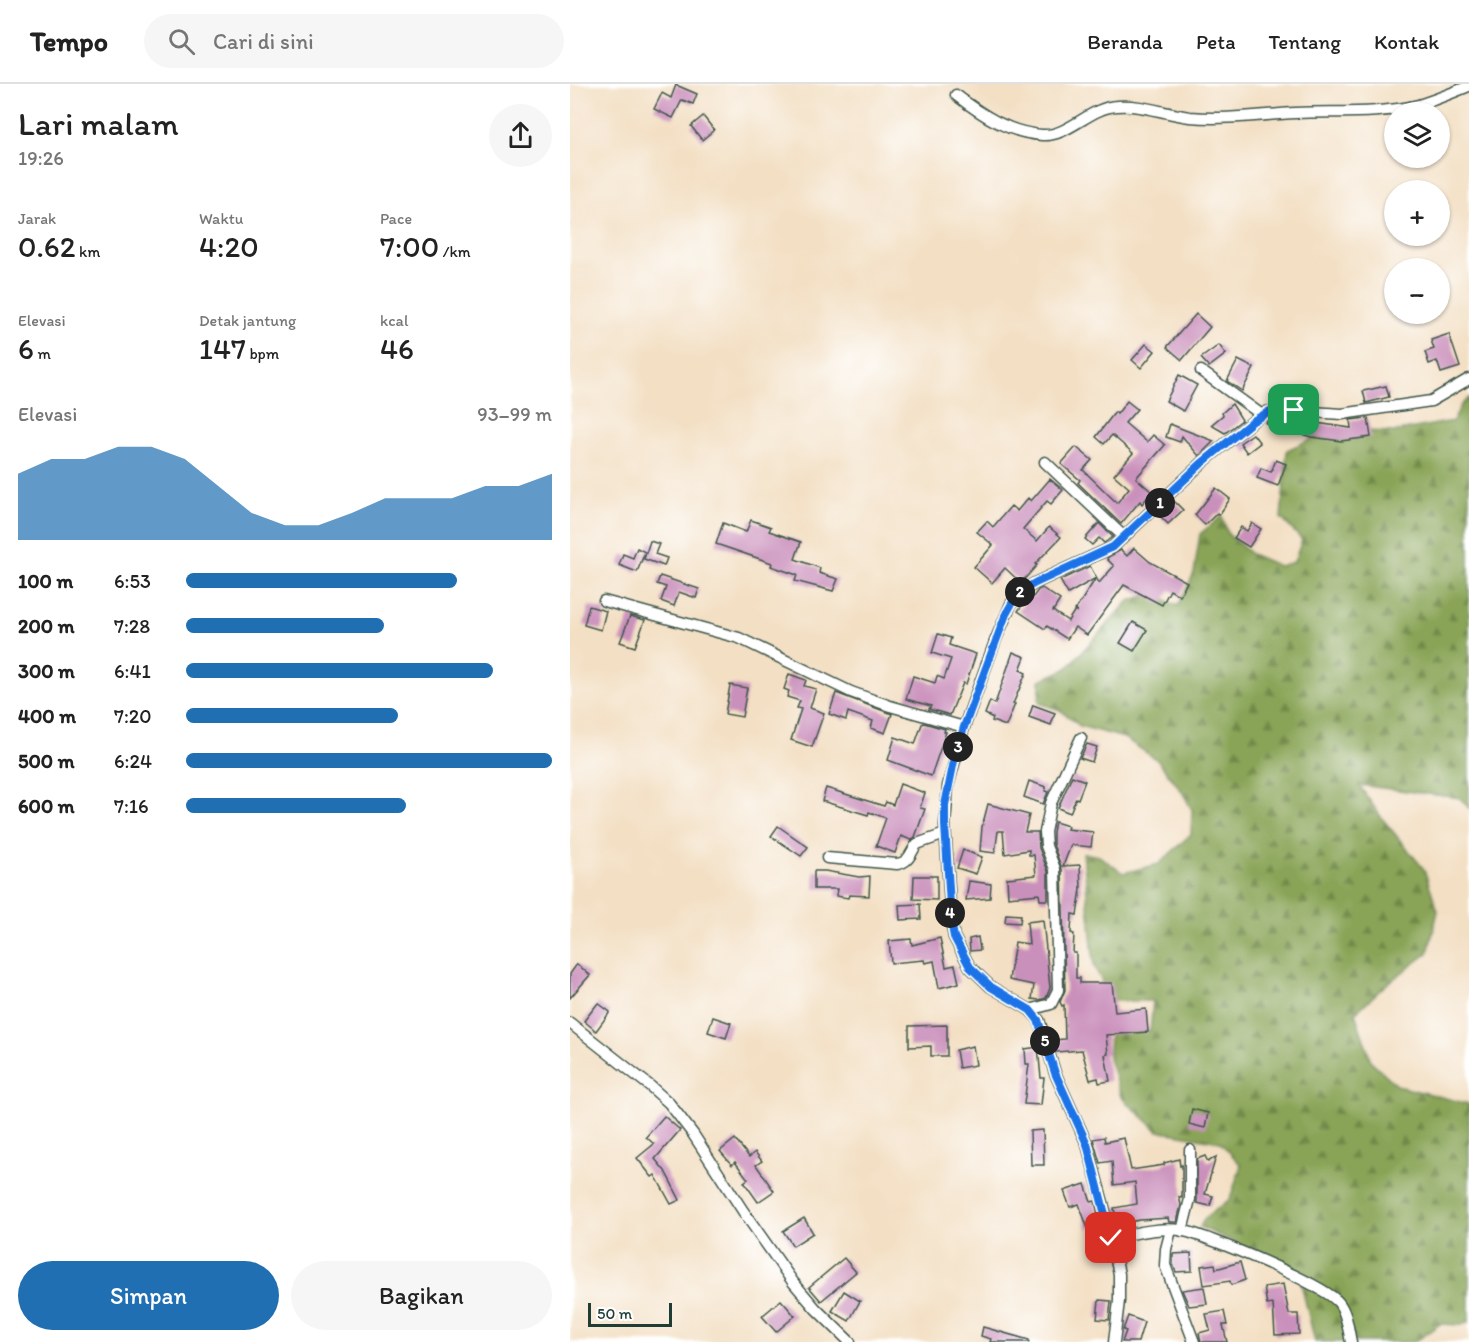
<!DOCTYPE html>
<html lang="id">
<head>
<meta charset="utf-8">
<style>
  body { margin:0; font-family:Itim,sans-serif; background:#f6f6f6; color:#222; height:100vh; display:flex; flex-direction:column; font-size:22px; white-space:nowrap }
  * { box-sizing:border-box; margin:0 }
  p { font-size:20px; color:#767676 }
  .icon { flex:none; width:33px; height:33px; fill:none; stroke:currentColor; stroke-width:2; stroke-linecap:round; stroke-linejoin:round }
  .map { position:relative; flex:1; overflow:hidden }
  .details { display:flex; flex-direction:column; background:#fff; width:570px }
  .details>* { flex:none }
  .buttons { position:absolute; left:814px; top:18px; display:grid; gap:12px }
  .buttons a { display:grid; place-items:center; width:66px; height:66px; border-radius:50%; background:#fff; box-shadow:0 2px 4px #0004; font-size:30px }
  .scale { position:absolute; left:18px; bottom:15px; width:84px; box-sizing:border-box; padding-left:6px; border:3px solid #1f3d34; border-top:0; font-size:16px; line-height:21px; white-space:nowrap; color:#1f3d34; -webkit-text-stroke:4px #fff; paint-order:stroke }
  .pin { position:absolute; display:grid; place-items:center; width:51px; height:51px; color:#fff; margin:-26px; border-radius:12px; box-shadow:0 3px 9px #0006 }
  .km { position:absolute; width:30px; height:30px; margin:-15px; border-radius:50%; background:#222; color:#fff; font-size:16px; line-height:30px; text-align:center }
  .round { display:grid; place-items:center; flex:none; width:63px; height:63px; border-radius:32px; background:#f6f6f6 }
  .overview { display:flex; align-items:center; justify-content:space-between; height:102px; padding:0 18px }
  h1 { font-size:33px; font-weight:600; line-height:45px }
  .figures { display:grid; grid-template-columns:repeat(3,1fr); gap:9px; height:102px; padding:6px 18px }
  .figures div { display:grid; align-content:center }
  .figures b { font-size:30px; font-weight:600 }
  .figures small { font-size:16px; font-weight:400 }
  .figures p { font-size:16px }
  .chart { height:168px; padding:12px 18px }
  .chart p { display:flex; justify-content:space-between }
  .chart svg { width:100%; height:108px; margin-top:6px; fill:#1f6fb2; opacity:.7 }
  .primary-button { display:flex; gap:12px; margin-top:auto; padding:12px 18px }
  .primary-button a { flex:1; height:69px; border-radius:36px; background:#1f6fb2; color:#fff; font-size:24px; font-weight:600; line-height:69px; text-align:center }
  .primary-button a+a { background:#f6f6f6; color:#222 }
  ul { padding:0 18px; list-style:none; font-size:20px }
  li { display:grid; grid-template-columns:96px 72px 1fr; align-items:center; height:45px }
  li i { height:15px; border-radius:8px; background:#1f6fb2 }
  header { display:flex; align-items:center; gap:36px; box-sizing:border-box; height:84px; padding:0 30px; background:#fff; border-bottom:2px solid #e0e0e0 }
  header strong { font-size:28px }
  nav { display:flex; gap:33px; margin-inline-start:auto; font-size:21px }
  .search { width:420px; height:54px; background:#f6f6f6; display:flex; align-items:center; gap:15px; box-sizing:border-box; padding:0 21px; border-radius:33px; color:#767676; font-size:22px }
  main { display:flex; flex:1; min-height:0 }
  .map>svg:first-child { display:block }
</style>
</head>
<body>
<header>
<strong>Tempo</strong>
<div class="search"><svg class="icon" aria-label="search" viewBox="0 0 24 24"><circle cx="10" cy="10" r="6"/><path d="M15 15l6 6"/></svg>Cari di sini</div>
<nav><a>Beranda</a><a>Peta</a><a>Tentang</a><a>Kontak</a></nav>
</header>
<main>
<section class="details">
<div class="overview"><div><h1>Lari malam</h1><p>19:26</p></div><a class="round"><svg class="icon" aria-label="share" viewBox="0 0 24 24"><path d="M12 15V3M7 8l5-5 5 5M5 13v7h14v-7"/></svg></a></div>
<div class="figures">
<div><p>Jarak</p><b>0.62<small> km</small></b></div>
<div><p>Waktu</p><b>4:20</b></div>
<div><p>Pace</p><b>7:00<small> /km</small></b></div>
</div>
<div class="figures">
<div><p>Elevasi</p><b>6<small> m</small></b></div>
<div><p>Detak jantung</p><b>147<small> bpm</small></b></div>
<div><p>kcal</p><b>46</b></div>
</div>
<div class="chart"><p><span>Elevasi</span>93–99 m</p>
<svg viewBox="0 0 160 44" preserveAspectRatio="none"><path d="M0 44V17L10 11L20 11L30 6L40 6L50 11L60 22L70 33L80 38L90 38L100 33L110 27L120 27L130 27L140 22L150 22L160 17V44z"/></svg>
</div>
<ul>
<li><b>100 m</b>6:53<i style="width:74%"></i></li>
<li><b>200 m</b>7:28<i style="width:54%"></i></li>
<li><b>300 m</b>6:41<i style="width:84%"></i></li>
<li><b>400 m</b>7:20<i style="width:58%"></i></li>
<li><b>500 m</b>6:24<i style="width:100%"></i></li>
<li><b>600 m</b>7:16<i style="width:60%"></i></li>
</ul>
<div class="primary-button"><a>Simpan</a><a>Bagikan</a></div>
</section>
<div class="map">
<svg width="899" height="1258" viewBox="0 0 899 1258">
  <defs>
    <pattern id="forest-firs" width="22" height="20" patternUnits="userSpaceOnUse" patternTransform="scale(1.5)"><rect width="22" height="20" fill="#89a456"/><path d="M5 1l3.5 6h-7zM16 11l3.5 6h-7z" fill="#6f8748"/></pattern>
  </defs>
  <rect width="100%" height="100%" fill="#fff"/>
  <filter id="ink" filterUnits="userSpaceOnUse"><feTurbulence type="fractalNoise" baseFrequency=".0167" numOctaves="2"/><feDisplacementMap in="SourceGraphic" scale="12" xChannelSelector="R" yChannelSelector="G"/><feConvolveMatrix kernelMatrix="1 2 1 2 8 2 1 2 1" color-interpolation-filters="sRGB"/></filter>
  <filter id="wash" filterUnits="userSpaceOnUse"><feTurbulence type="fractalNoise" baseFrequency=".008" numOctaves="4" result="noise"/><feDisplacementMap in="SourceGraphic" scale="24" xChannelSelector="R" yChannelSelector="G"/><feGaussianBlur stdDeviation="1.35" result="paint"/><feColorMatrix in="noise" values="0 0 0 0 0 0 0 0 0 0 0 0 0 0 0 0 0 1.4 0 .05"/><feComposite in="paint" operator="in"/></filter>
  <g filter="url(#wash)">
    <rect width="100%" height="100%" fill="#f3dfc3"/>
    <polygon fill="url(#forest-firs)" stroke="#547045" stroke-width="1.5" points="899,314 899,724 890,714 789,701 811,733 854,785 868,827 858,869 818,899 785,929 801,977 828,1002 899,1020 899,1238 892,1241 870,1240 845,1258 745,1258 728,1187 630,1143 635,1134 660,1115 671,1081 650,1058 588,1047 551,1013 539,974 540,944 580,947 583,917 542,917 524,882 513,769 529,772 553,789 589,780 621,750 622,726 611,706 587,676 554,654 510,642 490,626 469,619 470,596 496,585 559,517 581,510 608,522 624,489 630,450 652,432 658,450 681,470 709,482 724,478 732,456 711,434 717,366 761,346 823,348 883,337 891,321"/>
    <g id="blocks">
      <g fill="#ca90bc">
        <polygon points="106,1 127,10 123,20 112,16 103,34 84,25 92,9 101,14"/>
        <polygon points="133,32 144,46 132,56 121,42"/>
        <polygon points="626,230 640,243 612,276 597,263"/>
        <polygon points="879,250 890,283 871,289 867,277 859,280 855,268 864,265 861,256"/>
        <polygon points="576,260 585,267 571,284 562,276"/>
        <polygon points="649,261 656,270 639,283 631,274"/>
        <polygon points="668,276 684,284 672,307 657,297"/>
        <polygon points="609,291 627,301 613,327 596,317"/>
        <polygon points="816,302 819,313 796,319 793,307"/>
        <polygon points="557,317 567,325 555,339 577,358 583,351 595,361 566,394 582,408 572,420 570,417 551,440 508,399 510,396 491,380 506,363 522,376 513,386 547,419 559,404 544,391 563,369 542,351 534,360 526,353 545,328 547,330"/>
        <polygon points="662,320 672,336 655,349 641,341 653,331 652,329"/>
        <polygon points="712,334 781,344 780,336 798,334 801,353 771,357 741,353 714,344 713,349 702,345 703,342 696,339 699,335"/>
        <polygon points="600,340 615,346 644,357 629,372 612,352 610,358 596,353"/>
        <polygon points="683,350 690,359 677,369 670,359"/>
        <polygon points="706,376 716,380 708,402 687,394 691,384 701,388"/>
        <polygon points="480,395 493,406 481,420 477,417 453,445 467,457 479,443 491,453 465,480 467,481 451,499 435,484 422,499 404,483 423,461 407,448 417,437 423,443 441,422 447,427 458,414 461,417"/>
        <polygon points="646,404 660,415 649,431 647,429 635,441 625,431"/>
        <polygon points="604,417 613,426 598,440 589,431"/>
        <polygon points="181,436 201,443 199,447 231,458 225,475 250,484 249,489 268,495 263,507 225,497 227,491 201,482 202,479 146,460 153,439 176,448"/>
        <polygon points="529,439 543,453 534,459 529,454 522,461 515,455"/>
        <polygon points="682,439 691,445 679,463 664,454 671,443 677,447"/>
        <polygon points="80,457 89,460 85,470 97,474 94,482 74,475"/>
        <polygon points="67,464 75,468 67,488 49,481 53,470 63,474"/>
        <polygon points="564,464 580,478 617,498 610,512 600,506 592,521 554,501 517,551 505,543 497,555 477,542 475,545 448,527 458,513 460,511 463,513 468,506 472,504 490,516 483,527 498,537 505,526 507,528 506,525 526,494 498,510 490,496 520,482 529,499 544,482 537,475 538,473 551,466 557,472"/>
        <polygon points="90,492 129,505 126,514 109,508 104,522 91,517 96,503 87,500"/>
        <polygon points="19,522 36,527 31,546 14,541"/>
        <polygon points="60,532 75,536 65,563 50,558"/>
        <polygon points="563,538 577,546 564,567 550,559"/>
        <polygon points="368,550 381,554 379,561 406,570 396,600 393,599 380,631 359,625 361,622 336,615 343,592 365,599 367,592 374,595 381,575 362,569"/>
        <polygon points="443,568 455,573 450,586 456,589 443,620 445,620 436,642 422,637 423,634 415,630 420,617 425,620"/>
        <polygon points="219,590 236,596 234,602 246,605 240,624 254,629 242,663 221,656 231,625 227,624 230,617 217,613 219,607 214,605"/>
        <polygon points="160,601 177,604 172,633 155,630"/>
        <polygon points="266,609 322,630 315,649 301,644 303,637 278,628 276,636 259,630"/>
        <polygon points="463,621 485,629 481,641 459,633"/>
        <polygon points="354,639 375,645 374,648 376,648 361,692 318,676 325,653 345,660 352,640"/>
        <polygon points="517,660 527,663 522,678 510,674"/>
        <polygon points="502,692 515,697 508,715 506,714 500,729 488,724"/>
        <polygon points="459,697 476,703 475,707 478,708 473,720 454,713"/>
        <polygon points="330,700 355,709 350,724 355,725 345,753 341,756 331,752 325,769 306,762 316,734 299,728 298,731 252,717 256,704 314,722 316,718 323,721"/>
        <polygon points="418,720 459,731 455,748 468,748 469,764 478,787 478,816 470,816 469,810 438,813 437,794 466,791 464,771 459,771 459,766 435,770 433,747 428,747 425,769 410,767 412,743"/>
        <polygon points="485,738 498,742 497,745 523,748 521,763 501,761 493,782 510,781 511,805 507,831 502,830 501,849 504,850 503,869 506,869 506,894 510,894 510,899 542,899 545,928 576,925 578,948 536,951 538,970 535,971 540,997 529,999 528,994 520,996 512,966 486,968 485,963 484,956 495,955 494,921 492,922 490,918 495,906 492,785 483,760 483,748"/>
        <polygon points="208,742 238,763 231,772 201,752"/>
        <polygon points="393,766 412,773 406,790 387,784"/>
        <polygon points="244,787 255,787 289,793 300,792 299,812 279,811 278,814 266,812 267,805 244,805"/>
        <polygon points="344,792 367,792 367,816 343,815"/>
        <polygon points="399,797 421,800 420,814 396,816"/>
        <polygon points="350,820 351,835 330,836 329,821"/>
        <polygon points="436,830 451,831 450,839 435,838"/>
        <polygon points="473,836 480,904 476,914 469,916 462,915 464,901 439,896 445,858 459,860 457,838"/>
        <polygon points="408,853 410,866 400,867 399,855"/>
        <polygon points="370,854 376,883 385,881 389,899 369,904 364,877 355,879 354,876 321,879 319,857 341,855 342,861"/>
        <polygon points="7,880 20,891 0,914 0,890"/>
        <polygon points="28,919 40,928 26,947 14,937"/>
        <polygon points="143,933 161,939 156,954 138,948"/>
        <polygon points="377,941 377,972 361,972 361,962 339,963 339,942"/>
        <polygon points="403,962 406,981 389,984 386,966"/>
        <polygon points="468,963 471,994 474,994 471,1021 454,1020 459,980 456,980 455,965"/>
        <polygon points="622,1025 638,1029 635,1044 619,1040"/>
        <polygon points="94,1032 110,1046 85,1075 95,1087 110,1116 101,1120 85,1091 82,1093 67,1074 84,1060 76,1053"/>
        <polygon points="473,1046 474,1081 461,1081 460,1047"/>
        <polygon points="534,1053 535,1058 554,1054 561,1086 594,1081 594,1079 609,1075 610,1082 612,1081 612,1114 609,1113 611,1121 607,1138 599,1138 598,1134 570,1136 547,1140 544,1124 567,1120 565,1098 544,1101 542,1077 530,1079 523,1055"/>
        <polygon points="165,1055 179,1073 185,1068 192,1077 186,1081 204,1107 188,1118 174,1098 178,1095 165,1078 162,1081 150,1067"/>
        <polygon points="635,1072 638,1078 646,1073 635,1110 643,1112 640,1122 627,1119 627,1075"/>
        <polygon points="515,1100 521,1118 525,1117 530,1140 518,1145 509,1120 500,1123 494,1107"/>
        <polygon points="234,1134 243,1149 223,1162 213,1147"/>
        <polygon points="621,1169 622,1187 606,1188 603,1180 603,1170"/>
        <polygon points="274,1174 286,1188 251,1217 239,1203"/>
        <polygon points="670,1178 675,1196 661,1201 660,1197 634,1201 631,1182 645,1180 646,1185"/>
        <polygon points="713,1200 719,1230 728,1230 729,1250 705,1251 703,1220 697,1221 694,1203"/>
        <polygon points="634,1203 637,1220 619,1222 612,1206"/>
        <polygon points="274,1207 290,1217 279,1237 262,1227"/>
        <polygon points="211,1216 225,1232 206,1248 192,1232"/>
        <polygon points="529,1216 541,1217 539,1236 527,1235"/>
        <polygon points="654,1227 657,1241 653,1241 657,1258 631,1258 629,1249 640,1246 636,1230"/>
        <polygon points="558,1232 574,1238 568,1258 552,1258 556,1247 553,1246"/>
        <polygon points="413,1243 459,1256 459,1258 420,1258 421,1255 411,1252"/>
      </g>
    </g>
  </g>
  <g filter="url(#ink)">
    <use href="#blocks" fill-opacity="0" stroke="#3f5549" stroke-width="1.5"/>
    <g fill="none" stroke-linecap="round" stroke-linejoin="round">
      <g stroke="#3f5549" stroke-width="13">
        <g id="minor">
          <path d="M386,11c26,20 53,38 86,40 26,2 48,-28 75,-29 25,-2 48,8 73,11 35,3 70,-2 105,-4 40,-2 83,2 123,-8 17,-5 34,-12 51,-19"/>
          <polyline points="631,287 692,331"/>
          <polyline points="475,378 554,453"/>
          <polyline points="34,517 169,554 281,608 320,622 394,643"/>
          <path d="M257,774l70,6c13,-2 13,-11 20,-20l28,-10"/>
          <polyline points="460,926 481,920 488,906 485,785 476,762 475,748 481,719 511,654"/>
          <polyline points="0,939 80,1002 99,1019 123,1050 173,1127 223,1198 246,1225 280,1258"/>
          <polyline points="601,1146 596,1165 595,1181 624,1258"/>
          <polyline points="612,1147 620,1115 620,1066"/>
          <path d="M541,1154c22,-4 46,-11 69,-8 24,4 146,55 159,73 8,10 9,26 12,39"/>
          <polyline points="544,1258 549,1217 549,1190 533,1119 517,1060 485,989 469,936 460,926 421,903 400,883 384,853 381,837 375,741 378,702 394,643 426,555 441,520 450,509 465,499 543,463 632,379 683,337 696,328 712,326 772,330 861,317 899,295"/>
        </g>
      </g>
      <use href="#minor" stroke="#fff" stroke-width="10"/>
    </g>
  </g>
  <g fill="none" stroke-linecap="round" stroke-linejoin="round" filter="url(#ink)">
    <g stroke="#fff" stroke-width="12">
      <polyline id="route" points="541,1154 517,1060 485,989 468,936 460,926 421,903 400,883 384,853 381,837 375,741 375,721 384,677 394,643 436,530 445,514 455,505 465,499 543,463 632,379 683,337 700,327 724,326"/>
    </g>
    <use href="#route" stroke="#1a73e8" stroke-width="8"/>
  </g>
</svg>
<div class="buttons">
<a><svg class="icon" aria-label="layers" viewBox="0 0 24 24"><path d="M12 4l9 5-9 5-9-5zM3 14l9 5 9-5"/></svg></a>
<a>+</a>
<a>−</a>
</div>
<div class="scale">50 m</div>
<div class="pin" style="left:724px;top:326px;background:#1e9e55"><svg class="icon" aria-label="arrive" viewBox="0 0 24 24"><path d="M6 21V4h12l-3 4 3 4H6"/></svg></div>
<div class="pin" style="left:541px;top:1154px;background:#d93025"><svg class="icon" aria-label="check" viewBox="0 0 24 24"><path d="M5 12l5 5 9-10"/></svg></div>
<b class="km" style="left:590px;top:419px">1</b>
<b class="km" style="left:450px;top:508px">2</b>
<b class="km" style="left:388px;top:663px">3</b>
<b class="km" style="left:380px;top:829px">4</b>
<b class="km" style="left:475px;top:957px">5</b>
</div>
</main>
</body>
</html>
